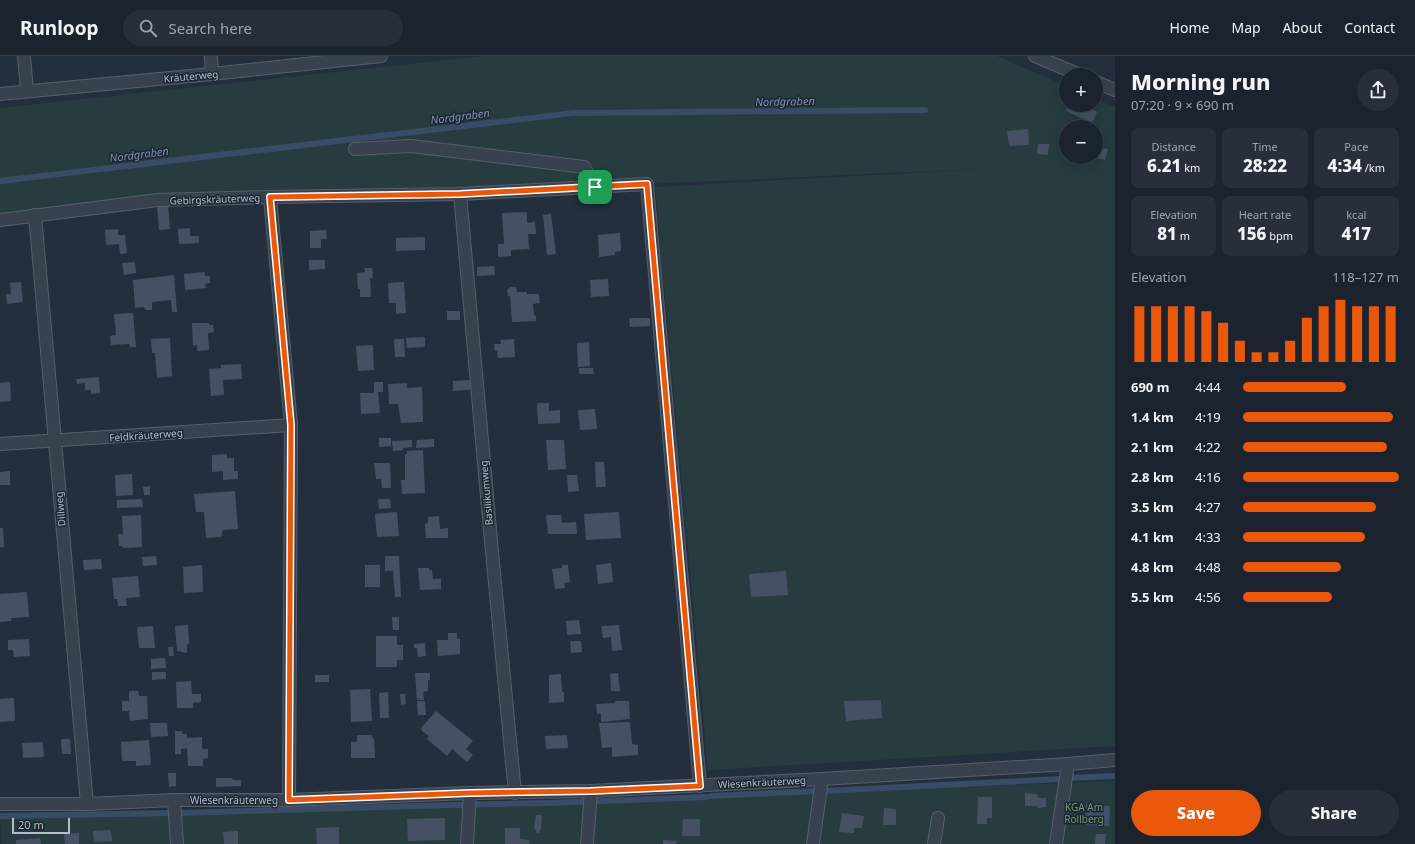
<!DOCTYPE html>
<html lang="en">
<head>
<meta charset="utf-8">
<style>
  body { margin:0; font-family:"Noto Sans",sans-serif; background:#282f3a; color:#f1f3f6; height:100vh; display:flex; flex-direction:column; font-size:15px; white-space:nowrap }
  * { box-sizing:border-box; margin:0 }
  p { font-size:13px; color:#a0a4aa }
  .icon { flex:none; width:22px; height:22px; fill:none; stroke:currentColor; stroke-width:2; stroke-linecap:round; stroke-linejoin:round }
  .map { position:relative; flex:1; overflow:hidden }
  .sheet { display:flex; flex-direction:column; background:#1b232e; width:300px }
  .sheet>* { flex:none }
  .fabs { position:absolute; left:1059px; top:12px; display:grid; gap:8px }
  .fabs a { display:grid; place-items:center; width:44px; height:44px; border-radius:50%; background:#1b232e; box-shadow:0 4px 16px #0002,0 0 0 1px #39404a; font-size:20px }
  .scale { position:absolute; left:12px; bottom:10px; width:58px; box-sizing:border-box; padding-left:4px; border:2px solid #b4bcc9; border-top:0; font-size:11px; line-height:14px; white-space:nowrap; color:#b4bcc9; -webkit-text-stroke:3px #1d2633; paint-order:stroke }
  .pin { position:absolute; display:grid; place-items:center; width:34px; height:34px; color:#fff; margin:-17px; border-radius:8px; box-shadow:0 2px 6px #0006 }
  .round { display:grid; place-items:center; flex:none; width:42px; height:42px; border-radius:21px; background:#282f3a }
  .head { display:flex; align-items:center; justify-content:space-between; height:68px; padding:0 16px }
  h1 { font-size:22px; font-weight:800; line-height:30px }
  .metrics { display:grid; grid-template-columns:repeat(3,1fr); gap:6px; height:68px; padding:4px 16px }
  .metrics div { display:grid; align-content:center; border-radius:8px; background:#282f3a; text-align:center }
  .metrics b { font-size:17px; font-weight:800 }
  .metrics small { font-size:11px; font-weight:400 }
  .metrics p { font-size:11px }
  .chart { height:112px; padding:8px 16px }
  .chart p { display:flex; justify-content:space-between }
  .chart svg { width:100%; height:72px; margin-top:4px; stroke:#ea580c; stroke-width:6 }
  .action { display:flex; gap:8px; margin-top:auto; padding:8px 16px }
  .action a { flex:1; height:46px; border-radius:24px; background:#ea580c; color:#fff; font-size:16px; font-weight:800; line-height:46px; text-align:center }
  .action a+a { background:#282f3a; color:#f1f3f6 }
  ul { padding:0 16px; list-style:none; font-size:13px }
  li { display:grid; grid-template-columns:64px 48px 1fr; align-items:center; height:30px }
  li i { height:10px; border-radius:5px; background:#ea580c }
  header { display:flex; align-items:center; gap:24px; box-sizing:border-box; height:56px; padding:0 20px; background:#1b232e; border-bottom:1px solid #39404a }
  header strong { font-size:19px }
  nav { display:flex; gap:22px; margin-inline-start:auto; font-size:14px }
  .search { width:280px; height:36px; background:#282f3a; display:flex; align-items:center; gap:10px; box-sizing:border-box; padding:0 14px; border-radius:22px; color:#a0a4aa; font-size:15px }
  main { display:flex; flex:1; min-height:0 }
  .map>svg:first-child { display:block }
</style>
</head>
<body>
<header>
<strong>Runloop</strong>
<div class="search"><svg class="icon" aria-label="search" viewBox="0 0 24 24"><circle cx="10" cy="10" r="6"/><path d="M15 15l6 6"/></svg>Search here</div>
<nav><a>Home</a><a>Map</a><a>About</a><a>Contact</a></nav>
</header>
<main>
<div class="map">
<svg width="1115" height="788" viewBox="0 0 1115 788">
  <rect width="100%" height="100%" fill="#242f3e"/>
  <g fill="#263c3f" fill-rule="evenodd">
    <path d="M483,0h514l69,30v19h30v-6l19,8v639l-407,24 -53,-583 326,-18 -334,15 -489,16 -158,20v-112zM1066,71h30v30h-30z"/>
    <polygon points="1115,725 1115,788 2,788 0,760 450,749 550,747"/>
  </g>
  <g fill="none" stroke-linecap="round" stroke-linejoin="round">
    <g stroke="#394c67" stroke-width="6">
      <polyline points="0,125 573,57 925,54"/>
      <polyline points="1070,722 1115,720"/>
      <polyline points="824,735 1062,723"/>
      <polyline points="711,740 815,735"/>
      <polyline points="181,757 450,749 550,747 706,741"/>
      <polyline points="0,760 169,757"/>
    </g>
  </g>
  <g fill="#455162">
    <polygon points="1069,49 1083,49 1097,56 1092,67 1066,55"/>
    <polygon points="1028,73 1029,89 1009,90 1007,75"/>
    <polygon points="1038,88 1049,88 1048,99 1037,98"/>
    <polygon points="1096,90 1108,93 1105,104 1096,102"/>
    <polygon points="168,149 170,173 159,174 157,150"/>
    <polygon points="527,156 527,167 535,166 536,178 528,178 529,193 511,194 511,200 498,201 498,188 504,188 502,157"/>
    <polygon points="551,158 556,198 547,199 543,159"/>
    <polygon points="190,172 190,180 199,180 199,187 179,188 178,173"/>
    <polygon points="118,173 118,179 125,179 127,197 120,198 119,188 106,189 105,174"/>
    <polygon points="326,174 327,183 321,183 321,192 310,192 310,175"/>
    <polygon points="620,177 621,195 615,196 615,199 599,201 598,179"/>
    <polygon points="425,181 425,194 396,195 396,182"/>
    <polygon points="309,204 325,204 325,213 309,214"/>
    <polygon points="135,206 136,217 124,219 122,207"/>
    <polygon points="494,210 495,219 477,220 477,211"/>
    <polygon points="364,212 372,212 373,222 370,222 371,241 360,241 360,233 358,233 357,217 365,216"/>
    <polygon points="205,216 205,220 210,220 210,227 205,228 206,232 185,234 184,218"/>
    <polygon points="174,219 177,256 172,256 171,244 152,246 152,254 146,254 143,251 135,252 133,224"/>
    <polygon points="608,223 609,240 591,241 590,224"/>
    <polygon points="21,226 23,246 7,248 6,238 11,238 10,227"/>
    <polygon points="404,226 406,257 396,258 396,247 389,247 388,227"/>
    <polygon points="510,231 516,231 517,236 527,236 527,238 539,238 540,247 533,248 534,260 536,259 536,265 512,266 510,240 508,240 507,234"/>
    <rect x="447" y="255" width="13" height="9"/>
    <polygon points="133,257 136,291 130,291 129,288 111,289 110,280 116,279 114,258"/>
    <polygon points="629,262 650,262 650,270 630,271"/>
    <polygon points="192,267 209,267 209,269 213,269 214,276 208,277 209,294 197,295 197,289 193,290"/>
    <polygon points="425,281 425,291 407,292 406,282"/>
    <polygon points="170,282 172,320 157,322 155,297 152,297 151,283"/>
    <polygon points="394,283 404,283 405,301 395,301"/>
    <polygon points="514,283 515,301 498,302 497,295 495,295 494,288 501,288 500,284"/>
    <polygon points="589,286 590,310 578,311 577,287"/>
    <polygon points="373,289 374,314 358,315 356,290"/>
    <polygon points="241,308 242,323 223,324 224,339 211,340 209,313 221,312 221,309"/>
    <polygon points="579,312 593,312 594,318 579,318"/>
    <polygon points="99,321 100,337 91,338 91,334 85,334 85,327 77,328 76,323"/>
    <polygon points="470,324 470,334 453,335 453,325"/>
    <polygon points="10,326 11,345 0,346 0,327"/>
    <polygon points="374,326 383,326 383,336 378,336 380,357 361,358 360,337 374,337"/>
    <polygon points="407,327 407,332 422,331 423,366 401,367 398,348 389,348 388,328"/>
    <polygon points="537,347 549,347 549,355 560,354 560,367 538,368"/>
    <polygon points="595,353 597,373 580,374 578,354"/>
    <polygon points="379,382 391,382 391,390 379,391"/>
    <polygon points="434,383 434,391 416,392 417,384"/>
    <polygon points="412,384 412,391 403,392 403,394 393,395 392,385"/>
    <polygon points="546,384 564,384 566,413 548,414"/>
    <polygon points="423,394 425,437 402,438 401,424 405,424 405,398 407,398 407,395"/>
    <polygon points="227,398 227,402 234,402 234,415 238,415 238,423 223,424 223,415 212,416 212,399"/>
    <polygon points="595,406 604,406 606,431 596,431"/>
    <polygon points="374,407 390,407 391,432 382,432 381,423 376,423"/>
    <polygon points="10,415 10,429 0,429 0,416"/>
    <polygon points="132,418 133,439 116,440 115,419"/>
    <polygon points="567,419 577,419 579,435 568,436"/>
    <polygon points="150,430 150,439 144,439 143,431"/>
    <polygon points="235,435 238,473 223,474 221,481 206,482 204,456 196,456 194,438"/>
    <polygon points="142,443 143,451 117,452 117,444"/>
    <polygon points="378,443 390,443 391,452 379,453"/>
    <polygon points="397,456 399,480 377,481 375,458"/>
    <polygon points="619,456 621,482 586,484 584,458"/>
    <polygon points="141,459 142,491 123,492 123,490 119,490 118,478 123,478 122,460"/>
    <polygon points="546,459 561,459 562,467 576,466 577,478 548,478"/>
    <polygon points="439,460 440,473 448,472 448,482 426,482 425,468 428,467 428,461"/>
    <polygon points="0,472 3,472 4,491 0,491"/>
    <polygon points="156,500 157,509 143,510 142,501"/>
    <polygon points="385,500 399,500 401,541 395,541 393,515 385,515"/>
    <polygon points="101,503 102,513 84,514 83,504"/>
    <polygon points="611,507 613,526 598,528 596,509"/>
    <polygon points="202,509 203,536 184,537 183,511"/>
    <rect x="365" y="509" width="15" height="22"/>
    <polygon points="562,509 568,509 570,526 564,527 565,532 555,533 552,513 562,512"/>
    <polygon points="418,512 429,512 429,514 432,514 433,523 441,523 441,533 420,534"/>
    <polygon points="786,515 788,539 751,541 749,518"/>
    <polygon points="138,520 140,541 126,542 127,550 118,550 117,543 114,543 112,522"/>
    <polygon points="27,536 29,561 11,562 11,565 0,566 0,538"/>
    <polygon points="392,561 399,561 399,574 393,574"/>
    <polygon points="579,564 581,578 567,579 566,565"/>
    <polygon points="188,569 189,588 187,588 187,597 177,595 175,570"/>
    <polygon points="619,569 622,594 612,595 611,581 603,582 601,570"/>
    <polygon points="153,570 155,592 139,592 137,571"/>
    <polygon points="448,577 457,577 457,583 460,583 460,598 438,600 437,584 448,584"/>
    <polygon points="376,580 397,580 397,589 403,589 403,604 397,604 397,611 376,611"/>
    <polygon points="29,583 30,600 14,601 13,594 8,594 8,584"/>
    <polygon points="570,585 581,585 582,596 571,597"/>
    <polygon points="425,587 426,600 418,601 417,592 414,592 414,588"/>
    <polygon points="168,591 173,591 174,600 169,600"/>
    <polygon points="165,602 166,612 151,613 151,603"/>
    <polygon points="152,616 166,616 166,623 152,624"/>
    <polygon points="415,617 430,617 430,624 428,624 428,635 423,636 424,644 417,644"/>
    <polygon points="618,617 620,635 611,635 610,618"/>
    <polygon points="561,618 562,636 564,636 564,646 549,647 549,619"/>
    <rect x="315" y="619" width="14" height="7"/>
    <polygon points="191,625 192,638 201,638 201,646 193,647 193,652 177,652 176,626"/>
    <polygon points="370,633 372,665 351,666 350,634"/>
    <polygon points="129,635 138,635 139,640 147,640 148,663 130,665 129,655 122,655 122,645 129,645"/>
    <polygon points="388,636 389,662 380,662 379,637"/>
    <polygon points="400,638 405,638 406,648 401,649"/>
    <polygon points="14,642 15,665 0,666 0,643"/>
    <polygon points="881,644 882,662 846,665 844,645"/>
    <polygon points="417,645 425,645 426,659 418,659"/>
    <polygon points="615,645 629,645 630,663 601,666 601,657 597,658 596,648 615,647"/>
    <polygon points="436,655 473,685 466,693 473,699 467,706 452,693 447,700 427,683 429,680 422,675 421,672"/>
    <polygon points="630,666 632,688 638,689 638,699 612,701 612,691 602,692 599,667"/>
    <polygon points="150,667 167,667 168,680 151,681"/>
    <polygon points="175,675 182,675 183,678 187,678 187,682 202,681 202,693 208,693 208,702 203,703 203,710 188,710 187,692 181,693 181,698 175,698"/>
    <polygon points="357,679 372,679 373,683 374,683 375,702 351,702 351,686 357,686"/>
    <polygon points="567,679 568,692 546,693 545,680"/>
    <polygon points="61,683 70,683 71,698 62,698"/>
    <polygon points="149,684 151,709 136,710 136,705 122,705 121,686"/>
    <polygon points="43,686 44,701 23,702 22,687"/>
    <polygon points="168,717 176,717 176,730 169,731"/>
    <polygon points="216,722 232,722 233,724 241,724 241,730 216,731"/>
    <polygon points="1025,737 1037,738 1038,742 1046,742 1046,751 1037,752 1037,750 1025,750"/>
    <polygon points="978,741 992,741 992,762 987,762 987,768 977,768"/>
    <polygon points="1086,749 1110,750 1109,770 1085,769"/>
    <polygon points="884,752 896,753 896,769 883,769"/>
    <polygon points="842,757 864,760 862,772 854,772 854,777 839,776"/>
    <polygon points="536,759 542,759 541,772 539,777 537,777 534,771"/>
    <polygon points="445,762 445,784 408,785 407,763"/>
    <polygon points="683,763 700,763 700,780 682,780"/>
    <polygon points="339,771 339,788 317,788 316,772"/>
    <polygon points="505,772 520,772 520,783 530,784 529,788 505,788"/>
    <polygon points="111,774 112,785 94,786 93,775"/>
    <polygon points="238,775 238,788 224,788 223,776"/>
    <polygon points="79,777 79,788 65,788 64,778"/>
    <polygon points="1096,778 1106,778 1105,788 1095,788"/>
    <polygon points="40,782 41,788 16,788 16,784"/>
    <polygon points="663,784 677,785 676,788 663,788"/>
  </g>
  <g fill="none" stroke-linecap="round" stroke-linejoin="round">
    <g stroke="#565f6c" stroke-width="14">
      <g id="lane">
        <polyline points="24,0 27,35"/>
        <polyline points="211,0 212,18"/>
        <polyline points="1035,0 1080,19"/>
        <polyline points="1096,26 1115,34"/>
        <polyline points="0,38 212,18 381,0"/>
        <polyline points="355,93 411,90 584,111 595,131"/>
        <polyline points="460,138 491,485 515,737"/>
        <polyline points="270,141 291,369 289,744"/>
        <polyline points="35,159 87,748"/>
        <polyline points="0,164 158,144 270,141 460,138 647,128 700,730"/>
        <polyline points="0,388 291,369"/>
        <polyline points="174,744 177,788"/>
        <polyline points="0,748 87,748 174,744 289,744 470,737 591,735 822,723 1068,708 1115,704"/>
        <polyline points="467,788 470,737"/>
        <polyline points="587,788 591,735"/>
        <polyline points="813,788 822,723"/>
        <polyline points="934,788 938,762"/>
        <polyline points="1056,788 1068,708"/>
      </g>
    </g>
    <use href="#lane" stroke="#38414e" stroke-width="12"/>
  </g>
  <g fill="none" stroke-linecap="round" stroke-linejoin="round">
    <g stroke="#fff" stroke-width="8">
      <polygon id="route" points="647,128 700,730 591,735 470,737 289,744 291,369 270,141 460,138"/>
    </g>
    <use href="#route" stroke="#ea580c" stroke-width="5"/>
  </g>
  <g text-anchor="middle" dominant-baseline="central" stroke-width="3" stroke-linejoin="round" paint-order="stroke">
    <g font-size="10" fill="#b4bcc9" stroke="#1d2633">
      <text transform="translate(191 20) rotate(-5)">Kräuterweg</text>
      <text transform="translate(215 143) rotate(-2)">Gebirgskräuterweg</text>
      <text transform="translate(146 379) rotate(-4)">Feldkräuterweg</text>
      <text transform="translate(486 437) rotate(-95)">Basilikumweg</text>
      <text transform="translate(60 453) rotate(-95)">Dillweg</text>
      <text transform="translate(762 726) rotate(-3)">Wiesenkräuterweg</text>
      <text x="234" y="744">Wiesenkräuterweg</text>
    </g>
    <g font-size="10" fill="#6b9a76" stroke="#1d2633">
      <text x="1084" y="751">KGA Am<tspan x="1084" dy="12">Rollberg</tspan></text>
    </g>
    <g font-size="11" font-style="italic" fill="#7c92b1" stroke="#1d2633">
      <text transform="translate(785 45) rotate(-1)">Nordgraben</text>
      <text transform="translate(460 60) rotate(-7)">Nordgraben</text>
      <text transform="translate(139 98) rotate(-7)">Nordgraben</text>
    </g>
  </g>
</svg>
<div class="fabs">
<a>+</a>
<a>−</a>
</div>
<div class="scale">20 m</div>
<div class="pin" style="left:595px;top:131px;background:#1e9e55"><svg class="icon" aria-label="arrive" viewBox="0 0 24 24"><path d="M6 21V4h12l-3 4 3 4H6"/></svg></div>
</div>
<section class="sheet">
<div class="head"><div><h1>Morning run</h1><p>07:20 · 9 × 690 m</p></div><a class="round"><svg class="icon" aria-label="share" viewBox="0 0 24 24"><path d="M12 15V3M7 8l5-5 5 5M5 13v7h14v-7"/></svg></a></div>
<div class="metrics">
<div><p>Distance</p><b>6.21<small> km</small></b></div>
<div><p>Time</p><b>28:22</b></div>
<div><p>Pace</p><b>4:34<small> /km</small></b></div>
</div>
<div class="metrics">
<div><p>Elevation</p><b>81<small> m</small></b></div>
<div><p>Heart rate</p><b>156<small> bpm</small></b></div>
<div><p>kcal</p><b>417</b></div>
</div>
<div class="chart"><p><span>Elevation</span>118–127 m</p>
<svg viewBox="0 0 160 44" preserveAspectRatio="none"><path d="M5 44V10M15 44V10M25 44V10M35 44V10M45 44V13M55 44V20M65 44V31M75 44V38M85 44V38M95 44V31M105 44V17M115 44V10M125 44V6M135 44V10M145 44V10M155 44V10"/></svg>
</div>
<ul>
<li><b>690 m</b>4:44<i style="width:66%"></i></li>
<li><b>1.4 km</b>4:19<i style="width:96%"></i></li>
<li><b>2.1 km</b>4:22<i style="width:92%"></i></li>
<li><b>2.8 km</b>4:16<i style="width:100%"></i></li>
<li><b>3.5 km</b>4:27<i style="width:85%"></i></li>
<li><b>4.1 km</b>4:33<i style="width:78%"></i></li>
<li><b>4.8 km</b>4:48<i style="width:63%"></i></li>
<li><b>5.5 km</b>4:56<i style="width:57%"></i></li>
</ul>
<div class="action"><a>Save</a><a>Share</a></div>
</section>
</main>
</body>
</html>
